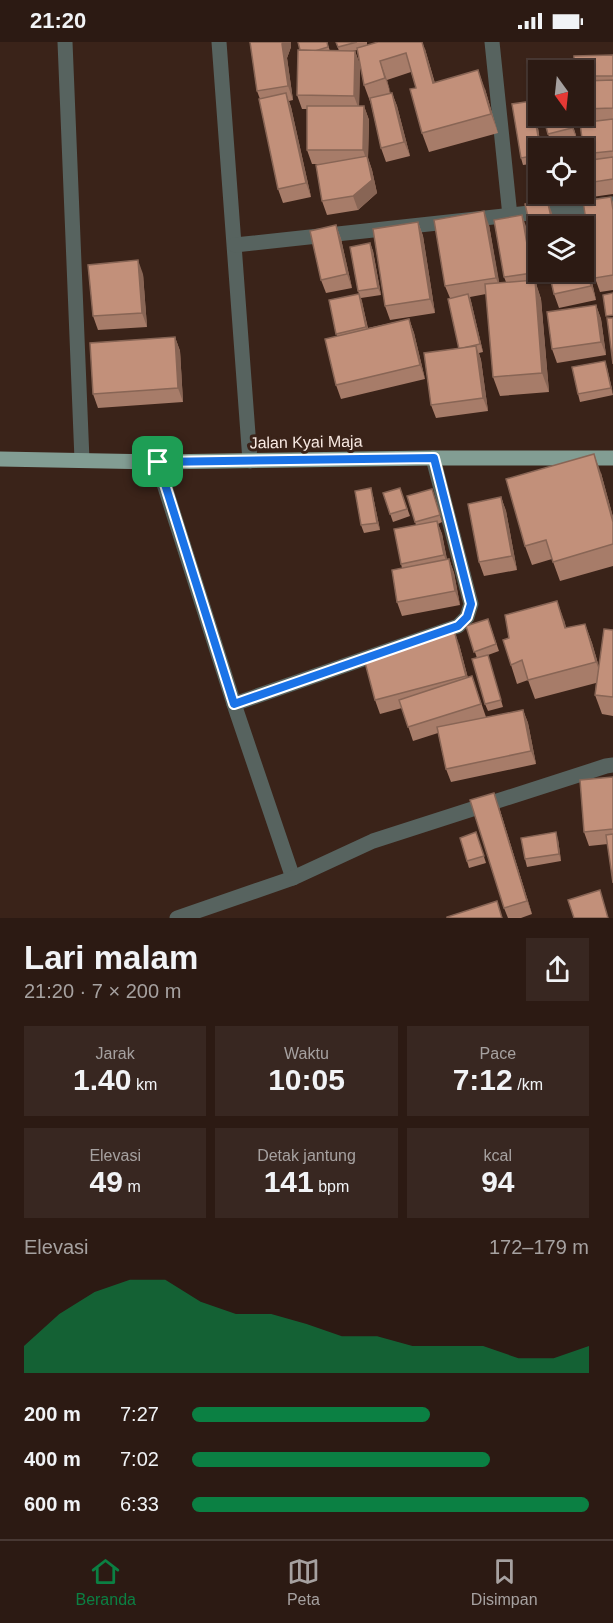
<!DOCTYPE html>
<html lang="id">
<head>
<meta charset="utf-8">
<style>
  body { margin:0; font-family:Helvetica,sans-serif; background:#382721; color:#f1f3f6; height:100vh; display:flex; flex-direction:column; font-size:22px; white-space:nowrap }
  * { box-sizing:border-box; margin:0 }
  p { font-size:20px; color:#a6a1a0 }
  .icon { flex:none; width:33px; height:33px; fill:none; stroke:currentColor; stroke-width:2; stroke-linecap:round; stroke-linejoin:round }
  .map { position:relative; height:876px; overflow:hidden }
  .drawer { display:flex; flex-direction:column; background:#2c1a13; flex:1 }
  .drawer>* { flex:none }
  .needle { width:39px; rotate:165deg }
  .controls { position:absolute; left:528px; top:18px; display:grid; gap:12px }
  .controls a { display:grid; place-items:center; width:66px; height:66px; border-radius:0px; background:#2c1a13; box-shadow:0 2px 4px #0004,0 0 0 2px #483833; font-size:30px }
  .pin { position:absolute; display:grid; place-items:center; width:51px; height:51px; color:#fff; margin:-26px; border-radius:12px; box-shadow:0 3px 9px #0006 }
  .round { display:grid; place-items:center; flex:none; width:63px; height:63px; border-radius:0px; background:#382721 }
  .summary { display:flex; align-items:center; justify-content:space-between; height:102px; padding:0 24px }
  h1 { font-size:33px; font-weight:800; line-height:45px }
  .stats { display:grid; grid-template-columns:repeat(3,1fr); gap:9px; height:102px; padding:6px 24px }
  .stats div { display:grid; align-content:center; border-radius:0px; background:#382721; text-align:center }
  .stats b { font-size:30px; font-weight:800 }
  .stats small { font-size:16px; font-weight:400 }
  .stats p { font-size:16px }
  .chart { height:168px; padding:12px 24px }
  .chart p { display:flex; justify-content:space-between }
  .chart svg { width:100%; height:108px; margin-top:6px; fill:#0b8043; opacity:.7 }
  ul { padding:0 24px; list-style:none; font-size:20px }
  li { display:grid; grid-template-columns:96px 72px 1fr; align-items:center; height:45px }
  li i { height:15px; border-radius:8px; background:#0b8043 }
  .status { display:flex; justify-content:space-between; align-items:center; height:42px; padding:0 30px; background:#2c1a13; direction:ltr }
  .status svg { height:16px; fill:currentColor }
  .tab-bar { display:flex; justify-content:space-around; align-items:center; height:84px; border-top:2px solid #483833; background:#2c1a13; font-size:16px; color:#a6a1a0 }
  .tab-bar a { display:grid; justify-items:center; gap:3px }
  .tab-bar .current { color:#0b8043 }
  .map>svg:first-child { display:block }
</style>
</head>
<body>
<div class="status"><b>21:20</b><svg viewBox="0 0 49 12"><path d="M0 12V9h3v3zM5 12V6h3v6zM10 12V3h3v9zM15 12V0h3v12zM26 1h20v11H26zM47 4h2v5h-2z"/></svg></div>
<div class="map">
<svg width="613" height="876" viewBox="0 0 613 876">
  <rect width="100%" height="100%" fill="#3a2319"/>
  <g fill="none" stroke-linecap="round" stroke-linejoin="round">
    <g stroke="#57635f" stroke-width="15">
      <polyline points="65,0 82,418"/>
      <polyline points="219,0 250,419"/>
      <polyline points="492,0 510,174"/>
      <polyline points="235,203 613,162"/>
      <polyline points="157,420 234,662 293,836"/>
      <polyline points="234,662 458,584 467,575 471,562 433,416"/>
      <polyline points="177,876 293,836 373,799 606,724 613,723"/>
    </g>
    <polyline stroke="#829d93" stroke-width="15" points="0,417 157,420 433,416 613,416"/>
  </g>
  <g fill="#a77c69">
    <polygon points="250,0 291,0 291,5 287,16 293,58 289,59 291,65 311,155 283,161 278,147 260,57 257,49"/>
    <polygon points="298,0 327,0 330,9 339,9 336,0 367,0 367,3 425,7 435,41 485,47 498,91 429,110 422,91 416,46 411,30 387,38 390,51 392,51 397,64 410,114 386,120 381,106 371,62 364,43 357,8 352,9 355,9 360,23 359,64 364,64 369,78 368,116 372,128 377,151 358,168 327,173 322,159 322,122 312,122 307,108 307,67 302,67 297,53 300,8"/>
    <polygon points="613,13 613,152 592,155 587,141 585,118 584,113 580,82 576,74 584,74 584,28"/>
    <polygon points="535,66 541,106 538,106 538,121 523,123 521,116"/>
    <polygon points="570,74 578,100 553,106 548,92"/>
    <polygon points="611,155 613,161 613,248 600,250 595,236"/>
    <polygon points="418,180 423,194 435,271 390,278 385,264"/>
    <polygon points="336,183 341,197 352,246 326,251 321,238"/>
    <polygon points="489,183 499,241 506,240 504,235 527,187 537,245 541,257 549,350 500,354 493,335 486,252 470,255 483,310 479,311 481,318 488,369 436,376 431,363 459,307 450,256 445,244"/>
    <polygon points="370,201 373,209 381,253 361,256 368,286 409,277 414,291 425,337 341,357 336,343 337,294 329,258 359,252 358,249"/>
    <polygon points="589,227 596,258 559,266 554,252 549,231 543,232 542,230 584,230"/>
    <polygon points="143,232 147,285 98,288 93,274"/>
    <polygon points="596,263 601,277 606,313 557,321 552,307"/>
    <polygon points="175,295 180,309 183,360 98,366 93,352"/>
    <polygon points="607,326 613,353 580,360 578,352"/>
    <polygon points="601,431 613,475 613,524 560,539 552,517 532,523 525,504"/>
    <polygon points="400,446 410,474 393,480 383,451"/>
    <polygon points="432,447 442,480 438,482 442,492 447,518 449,517 454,531 460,563 402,574 397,560 402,526 401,522 416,483 407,454"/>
    <polygon points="373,454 380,488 364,491 361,483"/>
    <polygon points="501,455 506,469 517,528 484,534 479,520"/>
    <polygon points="488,577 499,609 488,613 503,665 488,669 485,662 477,616 466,584"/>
    <polygon points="564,578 566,586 585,582 592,601 599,625 613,588 613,674 602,672 595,653 596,641 535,657 528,638 517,642 511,623"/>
    <polygon points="459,602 468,636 472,634 486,675 523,668 528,681 536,722 451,740 446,727 438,691 413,699 402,666 380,672 375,658"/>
    <polygon points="613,735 613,841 608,802 589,804 584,790"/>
    <polygon points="499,765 532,872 521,876 508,876 504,866"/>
    <polygon points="476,790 486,821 469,826 460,796"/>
    <polygon points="558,797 561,819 527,825 525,817"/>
  </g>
  <g fill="#886555">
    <polygon points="283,0 291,0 291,5 287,16 293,58 288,44 282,2"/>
    <polygon points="422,0 425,7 440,60 433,41"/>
    <polygon points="355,9 360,23 359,68 354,54"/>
    <polygon points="380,19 387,38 392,55 385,36"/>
    <polygon points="478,28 485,47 498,91 491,72"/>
    <polygon points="286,51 291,65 311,155 306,141"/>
    <polygon points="392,51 397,64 410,114 404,100"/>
    <polygon points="532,59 535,66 541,106 540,106"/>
    <polygon points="364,64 369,78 368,116 372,128 377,151 358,168 353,154 368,122 363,108"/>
    <polygon points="569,74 570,74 578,100 572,86"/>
    <polygon points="547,157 552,171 555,184 553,184"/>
    <polygon points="484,169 489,183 501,250 496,236"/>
    <polygon points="522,173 527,187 537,244 532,231"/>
    <polygon points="418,180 423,194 435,271 430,257"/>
    <polygon points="336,183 341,197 352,246 347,232"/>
    <polygon points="370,201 373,209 381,253 378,246"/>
    <polygon points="584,213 589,227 596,258 591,244"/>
    <polygon points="138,218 143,232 147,285 142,271"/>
    <polygon points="535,238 541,257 549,350 542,331"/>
    <polygon points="359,252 362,259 369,293 366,285"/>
    <polygon points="468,252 471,259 483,310 480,302"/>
    <polygon points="596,263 601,277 606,313 601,300"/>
    <polygon points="409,277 414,291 425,337 420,323"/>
    <polygon points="175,295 180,309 183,360 178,346"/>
    <polygon points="476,304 481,318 488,369 483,356"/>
    <polygon points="605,319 607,326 613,351 611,346"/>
    <polygon points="594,412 601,431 613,475 613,480"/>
    <polygon points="371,446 373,454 380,488 377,481"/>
    <polygon points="501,455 506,469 517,528 512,514"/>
    <polygon points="437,479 442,492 449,527 444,513"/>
    <polygon points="449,517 454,531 460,563 455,549"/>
    <polygon points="557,559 564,578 572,605 565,586"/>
    <polygon points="585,582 592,601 603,639 596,620"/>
    <polygon points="454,588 459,602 471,648 466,634"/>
    <polygon points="523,668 528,681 536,722 531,709"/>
    <polygon points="494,751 499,765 532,872 527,859"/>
    <polygon points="556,790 558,797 561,819 559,812"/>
  </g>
  <g fill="#c2907a" stroke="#886555" stroke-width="1.5">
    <polygon points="250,0 283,0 282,2 288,44 257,49"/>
    <polygon points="298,0 327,0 328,5 315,9 300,8"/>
    <polygon points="336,0 357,0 338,5"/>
    <polygon points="378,0 422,0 433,41 478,28 491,72 422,91 410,47 416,46 406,11 380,19 385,36 364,43 357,6"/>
    <polygon points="298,8 355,9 354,54 297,53"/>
    <polygon points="613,13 613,34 584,34 584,28 574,28 574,14"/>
    <polygon points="613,38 613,66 584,67 584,39"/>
    <polygon points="286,51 306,141 278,147 259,57"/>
    <polygon points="392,51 404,100 381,106 370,56"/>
    <polygon points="532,59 540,106 538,106 538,113 521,116 512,62"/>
    <polygon points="307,64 364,64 363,108 307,108"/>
    <polygon points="543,74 569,74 572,86 548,92"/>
    <polygon points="613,77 613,109 584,112 580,81"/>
    <polygon points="367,114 372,138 353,154 322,159 316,123"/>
    <polygon points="613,115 613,137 587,141 584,119"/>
    <polygon points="611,155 613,168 613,233 595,236 583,159"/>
    <polygon points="547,157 553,184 538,184 538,218 525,162"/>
    <polygon points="484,169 496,236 445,244 434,178"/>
    <polygon points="522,173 532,231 504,235 494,178"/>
    <polygon points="418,180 430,257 385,264 373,187"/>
    <polygon points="336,183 347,232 321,238 310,189"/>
    <polygon points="370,201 378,246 358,249 350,205"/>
    <polygon points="584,213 591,244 554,252 549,230 584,230"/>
    <polygon points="138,218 142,271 93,274 88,223"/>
    <polygon points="535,238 542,331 493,335 485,242"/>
    <polygon points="613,251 613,273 606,274 603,253"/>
    <polygon points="359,252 366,285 336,292 329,258"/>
    <polygon points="468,252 480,302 459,307 448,257"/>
    <polygon points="596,263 601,300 552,307 547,270"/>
    <polygon points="607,276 613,276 613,322"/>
    <polygon points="409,277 420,323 336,343 325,297"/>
    <polygon points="175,295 178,346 93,352 90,301"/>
    <polygon points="476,304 483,356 431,363 424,311"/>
    <polygon points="605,319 611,346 578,352 572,325"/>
    <polygon points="594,412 613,480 613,502 553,520 546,498 525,504 506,437"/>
    <polygon points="371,446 377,481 361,483 355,449"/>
    <polygon points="400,446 407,467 390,472 383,451"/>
    <polygon points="432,447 440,473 415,480 407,454"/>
    <polygon points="501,455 512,514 479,520 468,462"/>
    <polygon points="437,479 444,513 401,522 394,487"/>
    <polygon points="449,517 455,549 397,560 392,528"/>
    <polygon points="557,559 565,586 585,582 596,620 528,638 522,618 511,623 503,598 509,596 505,573"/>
    <polygon points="488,577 496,602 474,610 466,584"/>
    <polygon points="604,587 613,588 613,655 595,653"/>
    <polygon points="454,588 466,634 375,658 363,613"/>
    <polygon points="488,613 501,658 485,662 472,617"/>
    <polygon points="472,634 481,662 408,685 399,658"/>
    <polygon points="523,668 531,709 446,727 437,685"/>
    <polygon points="613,735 613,787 584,790 580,738"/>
    <polygon points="494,751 527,859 504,866 470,758"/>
    <polygon points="476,790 484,814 467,819 460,796"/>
    <polygon points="556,790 559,812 525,817 521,796"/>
    <polygon points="613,792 613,841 606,793"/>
    <polygon points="600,848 608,876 574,876 568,858"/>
    <polygon points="497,859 502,876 447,876 447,875"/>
  </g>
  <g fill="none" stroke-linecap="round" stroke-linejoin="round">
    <g stroke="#fff" stroke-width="12">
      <polygon id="route" points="434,416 471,562 467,575 458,584 234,662 158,420"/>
    </g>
    <use href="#route" stroke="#1a73e8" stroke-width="8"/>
  </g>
  <g text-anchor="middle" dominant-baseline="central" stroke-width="6" stroke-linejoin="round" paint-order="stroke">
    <g font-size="16" fill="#f9eae3" stroke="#3a2319">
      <text transform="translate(306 400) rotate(-1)">Jalan Kyai Maja</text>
    </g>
  </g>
</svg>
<div class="controls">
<a><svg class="needle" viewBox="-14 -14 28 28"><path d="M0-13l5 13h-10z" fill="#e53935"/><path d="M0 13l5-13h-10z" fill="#a6a1a0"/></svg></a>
<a><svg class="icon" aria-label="locate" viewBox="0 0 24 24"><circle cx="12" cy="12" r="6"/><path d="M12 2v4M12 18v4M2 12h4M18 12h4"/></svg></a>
<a><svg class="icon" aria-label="layers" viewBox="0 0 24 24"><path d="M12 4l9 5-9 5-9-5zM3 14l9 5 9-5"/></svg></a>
</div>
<div class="pin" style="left:158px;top:420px;background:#1e9e55"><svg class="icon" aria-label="arrive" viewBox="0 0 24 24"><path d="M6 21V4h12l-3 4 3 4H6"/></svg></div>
</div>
<section class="drawer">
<div class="summary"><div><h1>Lari malam</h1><p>21:20 · 7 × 200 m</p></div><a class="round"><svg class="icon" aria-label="share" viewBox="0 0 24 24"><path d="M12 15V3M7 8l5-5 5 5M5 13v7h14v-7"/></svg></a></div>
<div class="stats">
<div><p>Jarak</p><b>1.40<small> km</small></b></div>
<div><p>Waktu</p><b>10:05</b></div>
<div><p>Pace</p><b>7:12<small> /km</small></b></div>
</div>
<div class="stats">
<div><p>Elevasi</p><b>49<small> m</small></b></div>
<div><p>Detak jantung</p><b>141<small> bpm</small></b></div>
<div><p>kcal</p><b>94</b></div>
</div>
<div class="chart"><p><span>Elevasi</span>172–179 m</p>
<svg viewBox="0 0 160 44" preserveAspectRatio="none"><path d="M0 44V33L10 20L20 11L30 6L40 6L50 15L60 20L70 20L80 24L90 29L100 29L110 33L120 33L130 33L140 38L150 38L160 33V44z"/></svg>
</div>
<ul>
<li><b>200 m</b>7:27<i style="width:60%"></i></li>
<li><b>400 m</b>7:02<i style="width:75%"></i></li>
<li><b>600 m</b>6:33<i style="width:100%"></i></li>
</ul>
</section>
<nav class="tab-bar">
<a class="current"><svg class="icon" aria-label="home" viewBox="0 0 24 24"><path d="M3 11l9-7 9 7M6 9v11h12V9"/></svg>Beranda</a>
<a><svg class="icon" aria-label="map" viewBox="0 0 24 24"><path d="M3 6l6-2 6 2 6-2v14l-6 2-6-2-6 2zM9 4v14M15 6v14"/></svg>Peta</a>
<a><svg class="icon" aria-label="saved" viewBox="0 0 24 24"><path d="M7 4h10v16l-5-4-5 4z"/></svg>Disimpan</a>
</nav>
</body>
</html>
